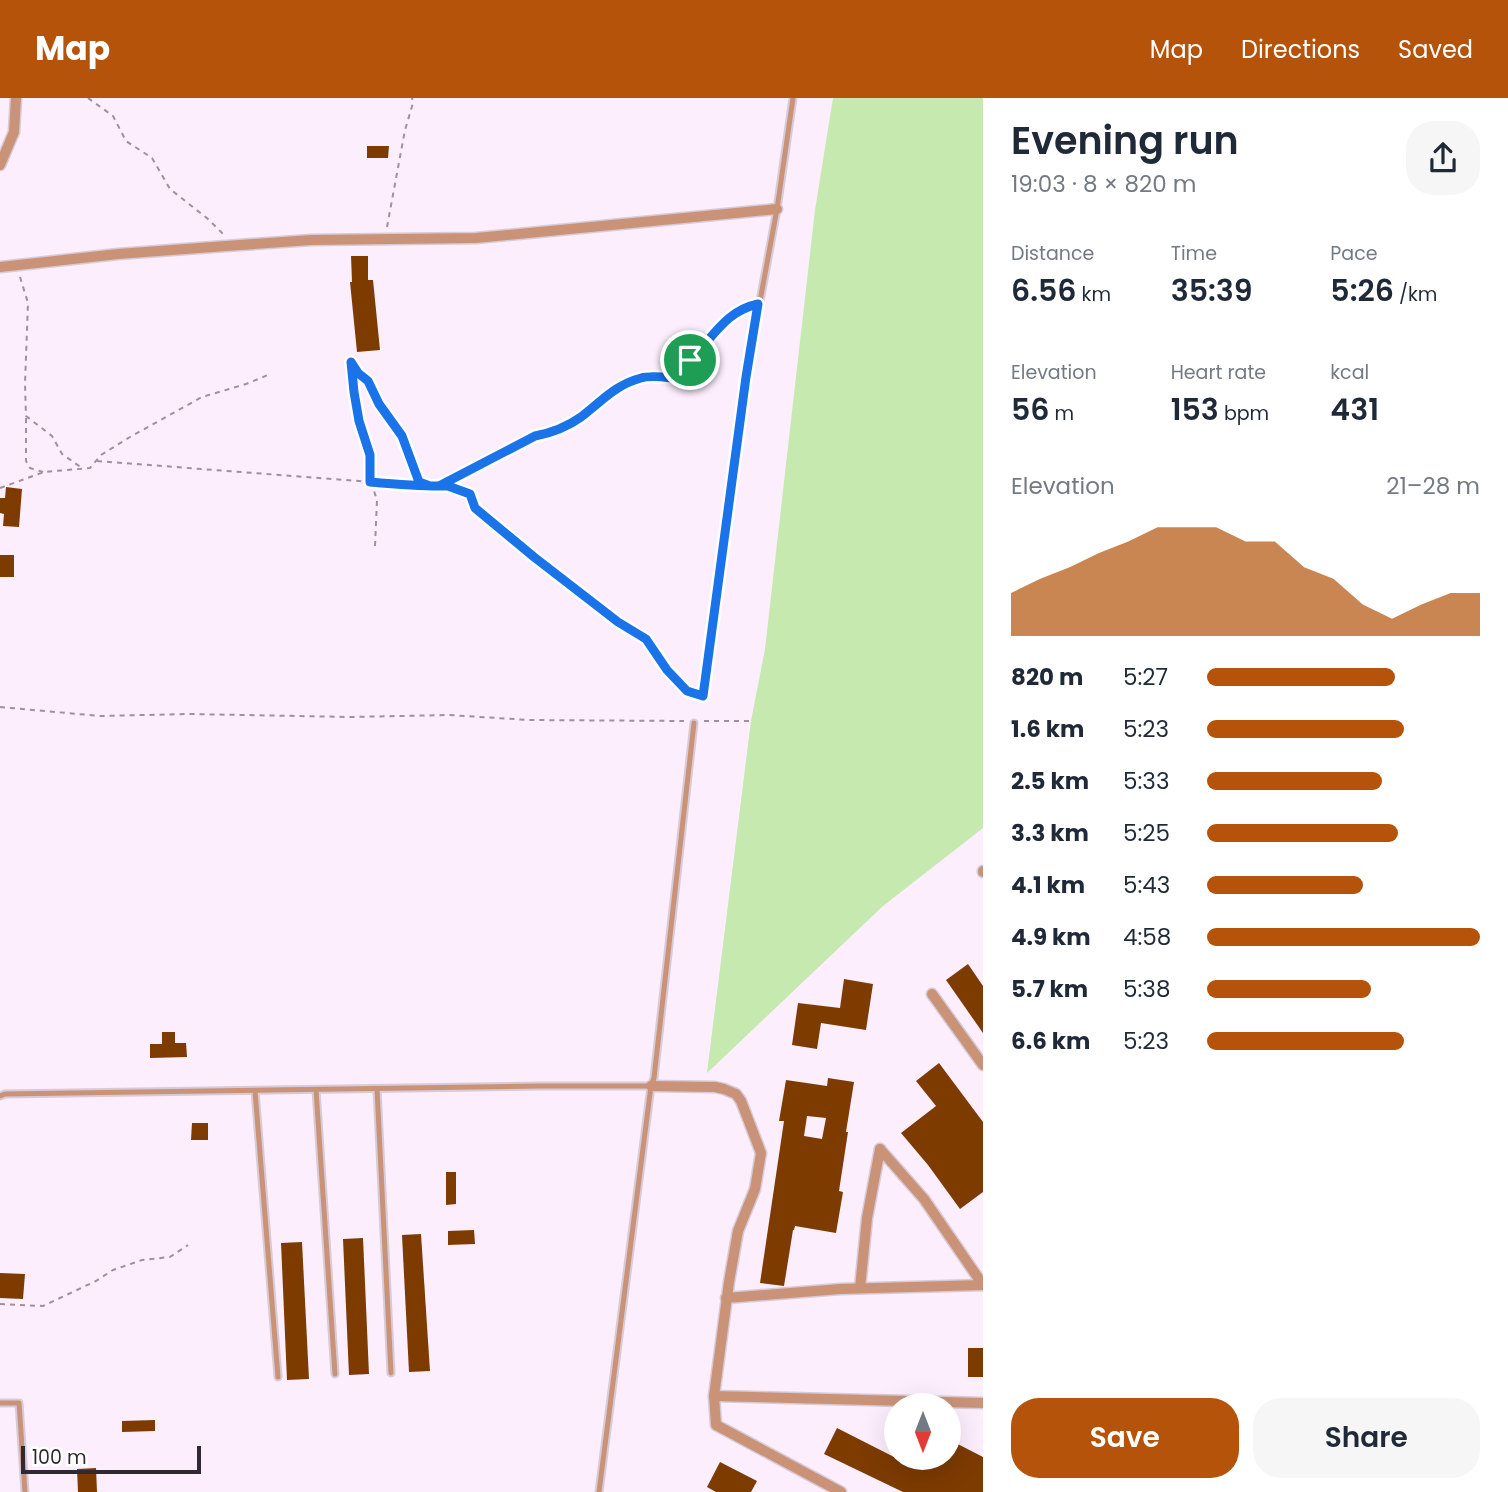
<!DOCTYPE html>
<html lang="en">
<head>
<meta charset="utf-8">
<style>
  body { margin:0; font-family:Poppins,sans-serif; background:#f6f6f7; color:#1f2937; height:100vh; display:flex; flex-direction:column; font-size:26px; white-space:nowrap }
  * { box-sizing:border-box; margin:0 }
  p { font-size:23px; color:#747a83 }
  .icon { flex:none; width:38px; height:38px; fill:none; stroke:currentColor; stroke-width:2; stroke-linecap:round; stroke-linejoin:round }
  .map { position:relative; flex:1; overflow:hidden }
  .side { display:flex; flex-direction:column; background:#fff; width:525px }
  .side>* { flex:none }
  .needle { width:46px; rotate:180deg }
  .tools { position:absolute; left:884px; top:1295px; display:grid; gap:14px }
  .tools a { display:grid; place-items:center; width:77px; height:77px; border-radius:50%; background:#fff; box-shadow:0 7px 28px #0002; font-size:35px }
  .scale { position:absolute; left:21px; bottom:18px; width:180px; box-sizing:border-box; padding-left:7px; border:4px solid #312932; border-top:0; font-size:19px; line-height:24px; white-space:nowrap; color:#312932; -webkit-text-stroke:5px #fff; paint-order:stroke }
  .pin { position:absolute; display:grid; place-items:center; width:60px; height:60px; color:#fff; margin:-30px; border:4px solid #fff; border-radius:50%; box-shadow:0 2px 7px #0007 }
  .round { display:grid; place-items:center; flex:none; width:74px; height:74px; border-radius:28px; background:#f6f6f7 }
  .headline { display:flex; align-items:center; justify-content:space-between; height:119px; padding:0 28px }
  h1 { font-size:38px; font-weight:600; line-height:52px }
  .metrics { display:grid; grid-template-columns:repeat(3,1fr); gap:10px; height:119px; padding:7px 28px }
  .metrics div { display:grid; align-content:center }
  .metrics b { font-size:30px; font-weight:600 }
  .metrics small { font-size:19px; font-weight:400 }
  .metrics p { font-size:19px }
  .chart { height:196px; padding:14px 28px }
  .chart p { display:flex; justify-content:space-between }
  .chart svg { width:100%; height:126px; margin-top:7px; fill:#b45309; opacity:.7 }
  .button { display:flex; gap:14px; margin-top:auto; padding:14px 28px }
  .button a { flex:1; height:80px; border-radius:28px; background:#b45309; color:#fff; font-size:28px; font-weight:600; line-height:80px; text-align:center }
  .button a+a { background:#f6f6f7; color:#1f2937 }
  ul { padding:0 28px; list-style:none; font-size:23px }
  li { display:grid; grid-template-columns:112px 84px 1fr; align-items:center; height:52px }
  li i { height:18px; border-radius:9px; background:#b45309 }
  header { display:flex; align-items:center; gap:42px; box-sizing:border-box; height:98px; padding:0 35px; background:#b45309; color:#fff }
  header strong { font-size:33px }
  nav { display:flex; gap:38px; margin-inline-start:auto; font-size:24px }
  main { display:flex; flex:1; min-height:0 }
  .map>svg:first-child { display:block }
</style>
</head>
<body>
<header>
<strong>Map</strong>
<nav><a>Map</a><a>Directions</a><a>Saved</a></nav>
</header>
<main>
<div class="map">
<svg width="983" height="1394" viewBox="0 0 983 1394">
  <rect width="100%" height="100%" fill="#fceefd"/>
  <polygon fill="#c5e9ae" points="833,0 983,0 983,730 883,808 707,975 751,623 765,551 815,112"/>
  <g fill="#7d3b00" fill-rule="evenodd">
    <polygon points="367,48 389,48 388,60 367,60"/>
    <polygon points="351,158 368,158 368,182 373,182 380,252 357,254 350,184 352,184"/>
    <polygon points="6,389 22,391 19,429 3,428 4,416 0,415 0,400 5,400"/>
    <rect x="0" y="457" width="14" height="22"/>
    <polygon points="968,866 983,888 983,935 946,882"/>
    <polygon points="844,881 873,886 866,932 821,925 817,951 792,947 798,905 840,910"/>
    <polygon points="162,934 175,934 175,945 186,945 187,959 150,960 150,946 162,946"/>
    <polygon points="939,965 983,1024 983,1094 960,1111 928,1067 901,1035 936,1008 916,983"/>
    <path d="M828,980l26,4 -8,50h2l-9,59 4,1 -7,41 -41,-7 -1,4h-1l-9,56 -24,-3 24,-162h-5l7,-41 41,6zM807,1018l19,2 -4,21 -18,-3z"/>
    <polygon points="192,1025 208,1025 208,1042 191,1042"/>
    <polygon points="446,1074 456,1074 456,1106 446,1107"/>
    <polygon points="474,1132 475,1146 448,1147 448,1133"/>
    <polygon points="421,1136 430,1273 409,1274 402,1137"/>
    <polygon points="363,1140 369,1276 349,1277 343,1141"/>
    <polygon points="302,1144 309,1281 287,1282 281,1145"/>
    <polygon points="0,1175 25,1176 23,1201 0,1200"/>
    <rect x="968" y="1250" width="15" height="29"/>
    <polygon points="155,1322 155,1333 122,1334 122,1323"/>
    <polygon points="837,1330 896,1360 948,1360 948,1341 983,1359 983,1394 903,1394 824,1356"/>
    <polygon points="720,1364 757,1383 751,1394 716,1394 707,1389"/>
    <polygon points="96,1370 97,1394 78,1394 77,1371"/>
  </g>
  <g fill="none" stroke-linecap="round" stroke-linejoin="round">
    <g stroke="#d7cbd8" stroke-width="9">
      <g id="lane">
        <polyline points="703,598 746,279 777,111 793,0"/>
        <polyline points="377,991 391,1275"/>
        <polyline points="316,992 335,1276"/>
        <polyline points="255,993 278,1279"/>
        <polyline points="0,998 5,996 538,988 651,988"/>
        <polyline points="0,1305 19,1305 25,1394"/>
        <polyline points="599,1394 651,988 654,980 694,625"/>
      </g>
    </g>
    <g stroke="#d7cbd8" stroke-width="13">
      <g id="street">
        <polyline points="0,67 14,34 16,0"/>
        <polyline points="0,169 118,156 226,148 311,142 476,140 777,111"/>
        <polyline points="983,773 983,774"/>
        <polyline points="932,896 983,967"/>
        <polyline points="651,988 715,989 724,991 736,996 741,1003 761,1055 755,1091 738,1133 729,1184 714,1298 716,1327 841,1394"/>
        <polyline points="880,1051 924,1101 983,1187"/>
        <polyline points="860,1190 867,1120 880,1051"/>
        <polyline points="726,1200 840,1191 983,1187"/>
        <polyline points="714,1298 983,1305"/>
      </g>
    </g>
    <g stroke="#9c919d" stroke-width="2" stroke-dasharray="5 5" stroke-linecap="butt">
      <polyline points="88,0 113,18 126,43 152,60 170,91 208,121 225,138"/>
      <polyline points="387,129 405,32 413,5 412,0"/>
      <polyline points="20,179 28,205 25,286 26,318 52,338 62,356 82,370"/>
      <polyline points="26,320 26,363 30,370 43,374"/>
      <polyline points="97,363 371,384 371,357 360,323 354,294 351,264 358,275 368,283 379,306 389,317 402,338 419,384 430,388"/>
      <path d="M440,387c18,-10 38,-19 58,-28 12,-7 24,-17 37,-21 11,-4 21,-5 31,-10 27,-14 45,-41 77,-48 13,-3 30,1 43,1l4,-19 11,-10 13,-18 12,-13 22,-13"/>
      <polyline points="432,388 448,388 470,396 476,410 534,459 618,524 646,541 667,572 687,593 695,596"/>
      <polyline points="0,390 44,374 90,370 101,357 130,339 202,299 246,286 268,277"/>
      <polyline points="375,448 377,402 371,384 426,388"/>
      <polyline points="0,609 100,618 189,616 351,619 449,617 529,622 684,623"/>
      <polyline points="704,623 751,623"/>
      <polyline points="0,1206 43,1208 96,1183 113,1172 142,1162 170,1159 188,1147"/>
    </g>
    <use href="#lane" stroke="#ca9378" stroke-width="5"/>
    <use href="#street" stroke="#ca9378" stroke-width="10"/>
  </g>
  <g fill="none" stroke-linecap="round" stroke-linejoin="round">
    <g stroke="#fff" stroke-width="14">
      <path id="route" d="M690,262l-4,19c-14,0 -32,-5 -45,-1 -26,7 -39,23 -60,39 -14,10 -30,16 -46,19l-96,50c-23,0 -46,-2 -69,-4v-27l-11,-34 -5,-29 -3,-30 7,11 10,8 11,23 23,32 17,46 11,4h18l22,8 5,14 59,49 84,65 28,17 21,31 20,21 16,5 43,-319 12,-73c-33,7 -45,34 -68,56"/>
    </g>
    <use href="#route" stroke="#1a73e8" stroke-width="9"/>
  </g>
</svg>
<div class="tools">
<a><svg class="needle" viewBox="-14 -14 28 28"><path d="M0-13l5 13h-10z" fill="#e53935"/><path d="M0 13l5-13h-10z" fill="#747a83"/></svg></a>
</div>
<div class="scale">100 m</div>
<div class="pin" style="left:690px;top:262px;background:#1e9e55"><svg class="icon" aria-label="arrive" viewBox="0 0 24 24"><path d="M6 21V4h12l-3 4 3 4H6"/></svg></div>
</div>
<section class="side">
<div class="headline"><div><h1>Evening run</h1><p>19:03 · 8 × 820 m</p></div><a class="round"><svg class="icon" aria-label="share" viewBox="0 0 24 24"><path d="M12 15V3M7 8l5-5 5 5M5 13v7h14v-7"/></svg></a></div>
<div class="metrics">
<div><p>Distance</p><b>6.56<small> km</small></b></div>
<div><p>Time</p><b>35:39</b></div>
<div><p>Pace</p><b>5:26<small> /km</small></b></div>
</div>
<div class="metrics">
<div><p>Elevation</p><b>56<small> m</small></b></div>
<div><p>Heart rate</p><b>153<small> bpm</small></b></div>
<div><p>kcal</p><b>431</b></div>
</div>
<div class="chart"><p><span>Elevation</span>21–28 m</p>
<svg viewBox="0 0 160 44" preserveAspectRatio="none"><path d="M0 44V29L10 24L20 20L30 15L40 11L50 6L60 6L70 6L80 11L90 11L100 20L110 24L120 33L130 38L140 33L150 29L160 29V44z"/></svg>
</div>
<ul>
<li><b>820 m</b>5:27<i style="width:69%"></i></li>
<li><b>1.6 km</b>5:23<i style="width:72%"></i></li>
<li><b>2.5 km</b>5:33<i style="width:64%"></i></li>
<li><b>3.3 km</b>5:25<i style="width:70%"></i></li>
<li><b>4.1 km</b>5:43<i style="width:57%"></i></li>
<li><b>4.9 km</b>4:58<i style="width:100%"></i></li>
<li><b>5.7 km</b>5:38<i style="width:60%"></i></li>
<li><b>6.6 km</b>5:23<i style="width:72%"></i></li>
</ul>
<div class="button"><a>Save</a><a>Share</a></div>
</section>
</main>
</body>
</html>
